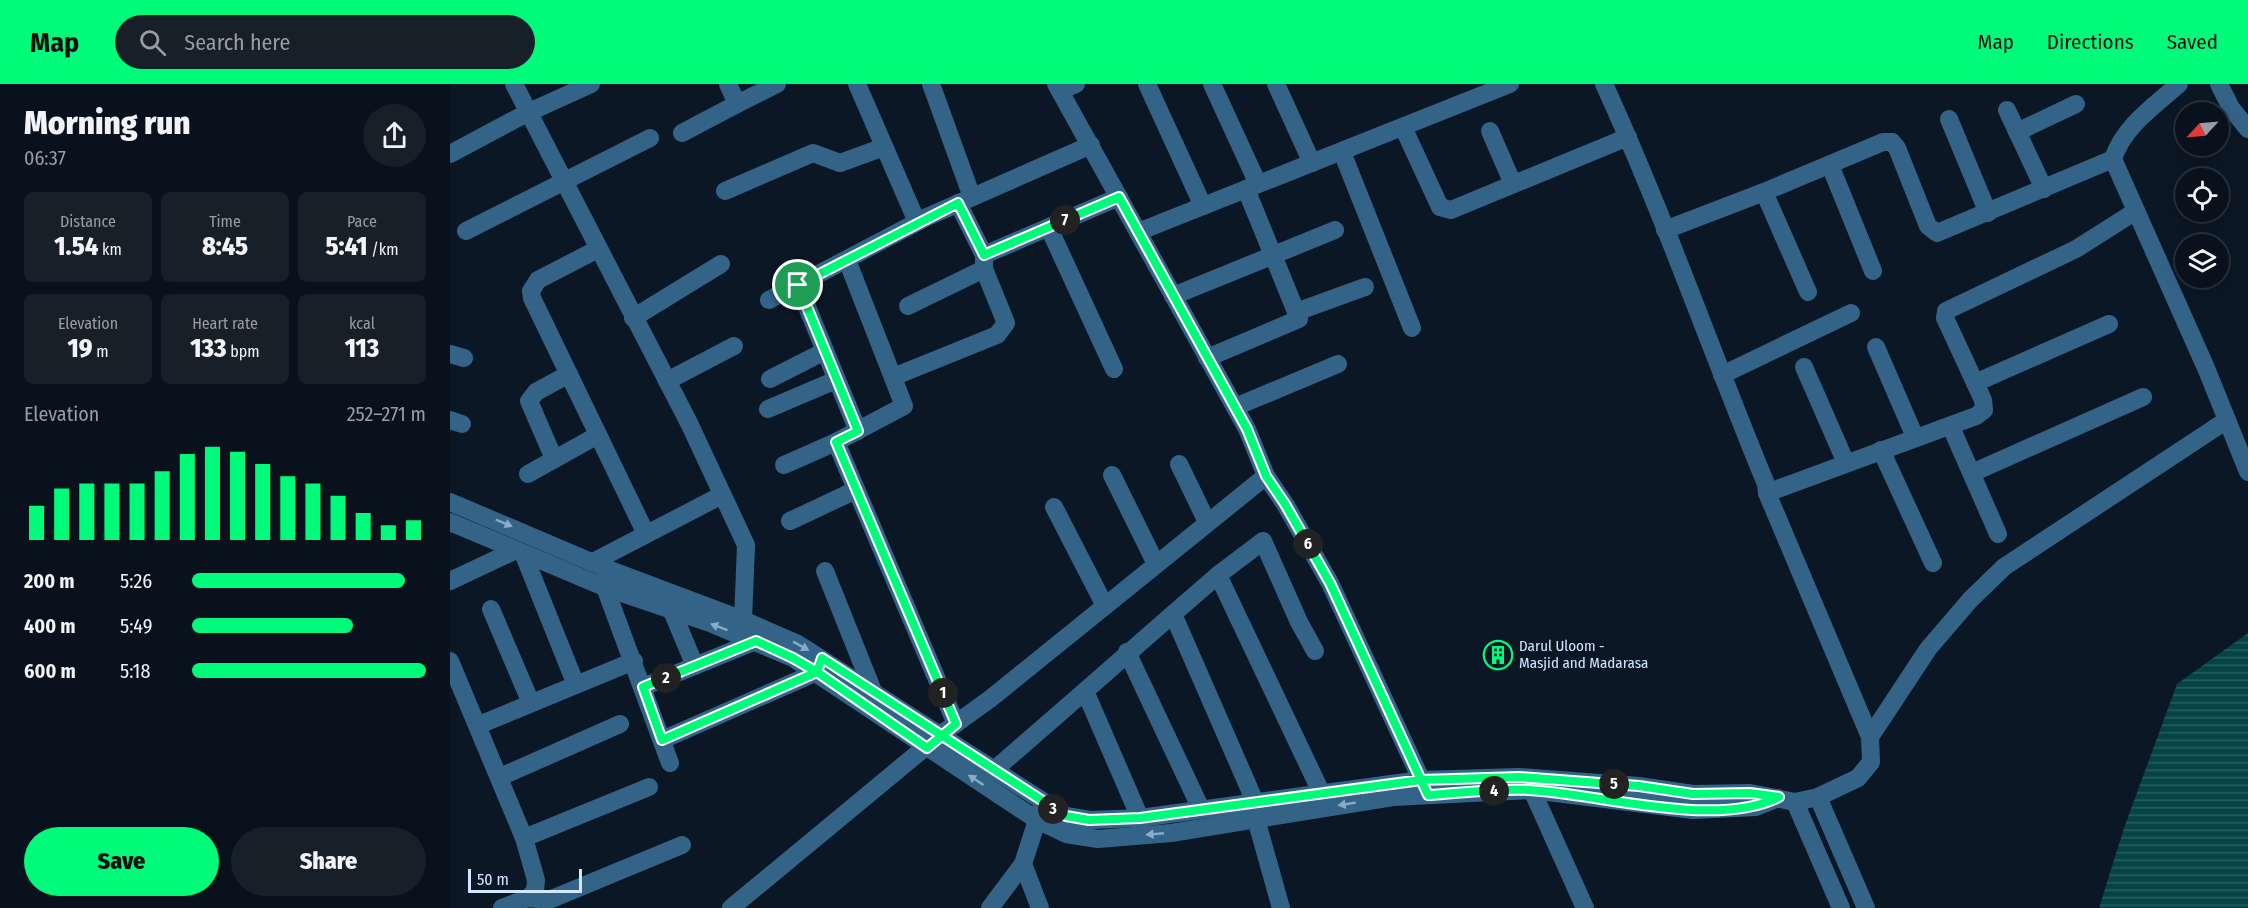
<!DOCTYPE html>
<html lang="en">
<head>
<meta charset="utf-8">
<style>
  body { margin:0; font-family:"Fira Sans Condensed",sans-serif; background:#171f29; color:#f1f3f6; height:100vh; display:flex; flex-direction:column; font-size:22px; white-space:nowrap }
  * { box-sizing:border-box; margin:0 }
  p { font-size:20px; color:#999da3 }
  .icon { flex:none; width:33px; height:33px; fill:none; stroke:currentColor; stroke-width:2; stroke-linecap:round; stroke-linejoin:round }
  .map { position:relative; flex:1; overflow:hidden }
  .sheet { display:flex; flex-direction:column; background:#09111c; width:450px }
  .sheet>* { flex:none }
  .needle { width:39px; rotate:244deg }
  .buttons { position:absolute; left:1725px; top:18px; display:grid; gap:12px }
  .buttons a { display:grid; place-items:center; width:54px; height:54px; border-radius:50%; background:#09111c; box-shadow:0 3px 15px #0003,0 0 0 2px #29313b; font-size:30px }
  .scale { position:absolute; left:18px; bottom:15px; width:114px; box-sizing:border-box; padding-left:6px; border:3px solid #d0e7ff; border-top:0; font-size:16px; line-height:21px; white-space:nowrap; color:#d0e7ff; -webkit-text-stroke:4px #0c1725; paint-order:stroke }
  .pin { position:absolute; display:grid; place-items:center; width:51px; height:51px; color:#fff; margin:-26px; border:3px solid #fff; border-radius:50%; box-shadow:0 2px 6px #0007 }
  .km { position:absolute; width:30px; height:30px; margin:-15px; border-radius:50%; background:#222; color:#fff; font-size:16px; line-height:30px; text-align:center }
  .round { display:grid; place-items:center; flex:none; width:63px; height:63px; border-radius:32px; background:#171f29 }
  .headline { display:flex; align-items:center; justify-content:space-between; height:102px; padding:0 24px }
  h1 { font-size:33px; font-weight:800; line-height:45px }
  .stats { display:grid; grid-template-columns:repeat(3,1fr); gap:9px; height:102px; padding:6px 24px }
  .stats div { display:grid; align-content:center; border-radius:9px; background:#171f29; text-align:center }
  .stats b { font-size:26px; font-weight:800 }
  .stats small { font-size:16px; font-weight:400 }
  .stats p { font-size:16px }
  .chart { height:168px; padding:12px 24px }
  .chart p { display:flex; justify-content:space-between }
  .chart svg { width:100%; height:108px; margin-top:6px; stroke:#00fb7a; stroke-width:6 }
  .button { display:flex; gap:12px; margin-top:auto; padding:12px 24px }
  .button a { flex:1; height:69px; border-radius:36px; background:#00fb7a; color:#111; font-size:24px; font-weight:800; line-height:69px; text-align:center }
  .button a+a { background:#171f29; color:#f1f3f6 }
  ul { padding:0 24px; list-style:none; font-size:20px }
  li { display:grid; grid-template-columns:96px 72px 1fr; align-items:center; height:45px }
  li i { height:15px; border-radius:8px; background:#00fb7a }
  header { display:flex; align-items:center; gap:36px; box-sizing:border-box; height:84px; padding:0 30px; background:#00fb7a; color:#111 }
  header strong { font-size:28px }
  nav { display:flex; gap:33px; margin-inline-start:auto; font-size:21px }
  .search { width:420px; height:54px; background:#171f29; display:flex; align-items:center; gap:15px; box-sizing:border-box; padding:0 21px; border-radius:33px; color:#999da3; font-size:22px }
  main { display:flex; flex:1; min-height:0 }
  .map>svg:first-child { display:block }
</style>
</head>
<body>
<header>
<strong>Map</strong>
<div class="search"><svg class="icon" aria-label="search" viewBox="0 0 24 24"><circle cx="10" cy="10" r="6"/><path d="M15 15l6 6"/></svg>Search here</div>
<nav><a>Map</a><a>Directions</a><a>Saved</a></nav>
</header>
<main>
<section class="sheet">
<div class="headline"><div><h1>Morning run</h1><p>06:37</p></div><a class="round"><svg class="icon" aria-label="share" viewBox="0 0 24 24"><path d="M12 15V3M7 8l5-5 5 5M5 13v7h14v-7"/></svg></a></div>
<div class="stats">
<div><p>Distance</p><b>1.54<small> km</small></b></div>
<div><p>Time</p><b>8:45</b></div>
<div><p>Pace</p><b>5:41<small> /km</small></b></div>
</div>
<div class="stats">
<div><p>Elevation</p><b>19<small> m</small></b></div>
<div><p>Heart rate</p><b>133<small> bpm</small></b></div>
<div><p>kcal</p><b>113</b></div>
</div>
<div class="chart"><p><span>Elevation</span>252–271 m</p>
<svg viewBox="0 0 160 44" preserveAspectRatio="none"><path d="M5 44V30M15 44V23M25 44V21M35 44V21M45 44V21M55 44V16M65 44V9M75 44V6M85 44V8M95 44V13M105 44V18M115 44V21M125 44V26M135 44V33M145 44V38M155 44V36"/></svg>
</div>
<ul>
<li><b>200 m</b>5:26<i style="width:91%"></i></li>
<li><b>400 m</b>5:49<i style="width:69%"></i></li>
<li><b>600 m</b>5:18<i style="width:100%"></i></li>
</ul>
<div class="button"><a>Save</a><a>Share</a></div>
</section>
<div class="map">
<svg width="1798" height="824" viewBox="0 0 1798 824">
  <defs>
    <pattern id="water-rules" width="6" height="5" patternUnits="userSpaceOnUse" patternTransform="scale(1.5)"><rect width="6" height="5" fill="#054345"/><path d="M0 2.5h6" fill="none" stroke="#285e61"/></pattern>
  </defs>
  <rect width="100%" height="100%" fill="#0c1725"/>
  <polygon fill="url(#water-rules)" points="1798,549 1798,824 1649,824 1674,744 1727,600"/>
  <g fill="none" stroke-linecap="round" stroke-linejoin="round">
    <g stroke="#336488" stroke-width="18">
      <polyline points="64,0 239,339 296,461 293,536"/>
      <polyline points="407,0 467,138"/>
      <polyline points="481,0 522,113"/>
      <polyline points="606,0 797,345 816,392 835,420 880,499 976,706"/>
      <polyline points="697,0 753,122"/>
      <polyline points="762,0 808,100"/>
      <polyline points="826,0 862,79"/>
      <polyline points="1769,0 1781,24 1798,45"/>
      <polyline points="610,7 626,0"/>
      <polyline points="287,20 327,0"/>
      <polyline points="1557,26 1594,105"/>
      <polyline points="1499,35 1538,129"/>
      <polyline points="953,43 990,123 1001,126 1178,53"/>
      <polyline points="1040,47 1063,100"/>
      <polyline points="1567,48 1626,20"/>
      <polyline points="232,49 287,20 278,0"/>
      <polyline points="892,68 962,244"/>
      <polyline points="0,70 77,29 141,0"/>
      <path d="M1663,75c11,-33 41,-53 66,-75"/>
      <polyline points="1380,81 1423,187"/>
      <polyline points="275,107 363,69 390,79 434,63"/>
      <polyline points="1314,108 1358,208"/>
      <polyline points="599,144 664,285"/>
      <polyline points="1215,146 1314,108 1433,58 1442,58 1447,64 1478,142 1487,149 1663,75 1756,284 1798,388"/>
      <polyline points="16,147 200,54"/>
      <polyline points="688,148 1060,0"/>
      <polyline points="148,165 88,196 81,207 82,214 196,450"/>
      <polyline points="534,171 669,113"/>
      <polyline points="397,176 454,322 386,358 506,640"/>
      <polyline points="348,201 408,347"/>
      <polyline points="723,212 885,146"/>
      <polyline points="319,216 477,133 641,61"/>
      <polyline points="458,222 534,185"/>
      <polyline points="846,228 915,203"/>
      <polyline points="183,234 271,180"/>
      <polyline points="1426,263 1465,353"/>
      <polyline points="0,270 14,274"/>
      <polyline points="757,274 849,235 796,105"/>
      <polyline points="1354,283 1396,379"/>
      <polyline points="1272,291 1401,229"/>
      <polyline points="443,293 547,251 556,239 534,185 534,171 508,119"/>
      <polyline points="320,295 375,267"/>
      <polyline points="217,297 284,262"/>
      <polyline points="1525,299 1659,240"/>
      <polyline points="785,323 888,280"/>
      <polyline points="318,325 386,296"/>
      <polyline points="0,336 12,340"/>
      <polyline points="1501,343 1548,450"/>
      <polyline points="1431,366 1483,479"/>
      <polyline points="104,375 79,317 86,308 119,290"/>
      <polyline points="729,380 757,438"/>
      <polyline points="334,381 386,358"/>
      <polyline points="1522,389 1693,313"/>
      <polyline points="78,390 148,351"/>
      <polyline points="662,391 706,480"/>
      <polyline points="1317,409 1526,332 1534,326 1533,316 1495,234 1496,227 1626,165 1686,127"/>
      <path d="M0,418l160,68 133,50 55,24 268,172 24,4 50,-2 281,-38 98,-3 120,9 54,8 57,-1 45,9 23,-5 40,-19 13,-16 -1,-25 -103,-244 -1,-9c-55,-133 -102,-269 -162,-400"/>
      <polyline points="604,423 655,522"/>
      <polyline points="340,437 406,406"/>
      <polyline points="0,438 154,503 260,539 343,574 587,736 616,750 648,755 721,749 943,713 1082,706 1243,726 1306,723 1328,714"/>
      <polyline points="73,469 126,601"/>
      <polyline points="143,478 272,411"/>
      <polyline points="375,487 423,607"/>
      <polyline points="768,491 813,457 849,538 865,567"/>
      <polyline points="0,497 66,466"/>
      <polyline points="153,498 220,679"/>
      <polyline points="41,525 81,619"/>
      <polyline points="222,527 245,582"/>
      <polyline points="723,530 768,491 871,708"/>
      <polyline points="677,568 751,725"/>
      <polyline points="0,577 74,754 86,796 85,807 78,814 52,824"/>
      <polyline points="193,603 306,557"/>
      <polyline points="635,607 723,530 806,720"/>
      <polyline points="29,641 184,577"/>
      <polyline points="1420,653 1478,565 1520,516 1554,483 1777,336"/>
      <polyline points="212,656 367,588 370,579"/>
      <polyline points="543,687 635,607 690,734"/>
      <polyline points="50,693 170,640"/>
      <polyline points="1082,706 1135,824"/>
      <polyline points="1368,713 1416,824"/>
      <polyline points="1345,718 1391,824"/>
      <polyline points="806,735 831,824"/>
      <polyline points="74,754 199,703"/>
      <polyline points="78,814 99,816 232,761"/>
      <polyline points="281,824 490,651 540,615 816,392"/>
      <polyline points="540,824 573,780"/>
      <polyline points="590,824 573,780 590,727"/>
    </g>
  </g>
  <defs><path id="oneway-solid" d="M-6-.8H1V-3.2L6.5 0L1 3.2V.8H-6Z" transform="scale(1.5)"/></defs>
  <g fill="#89acc9">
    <use href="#oneway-solid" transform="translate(54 439) rotate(23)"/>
    <use href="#oneway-solid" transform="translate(269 543) rotate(-159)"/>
    <use href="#oneway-solid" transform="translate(351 562) rotate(29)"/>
    <use href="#oneway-solid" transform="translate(526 696) rotate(-147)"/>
    <use href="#oneway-solid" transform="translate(897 720) rotate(171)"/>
    <use href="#oneway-solid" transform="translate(705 750) rotate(175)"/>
  </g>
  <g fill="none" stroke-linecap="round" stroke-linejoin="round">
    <g stroke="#fff" stroke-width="12">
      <path id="route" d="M348,201l60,146 -22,11 120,282 -29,24 -110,-76 -155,68 -19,-53 113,-46 37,17 24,14 5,-14 244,158 23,4 51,-2 281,-38 7,15c33,-2 68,-7 101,-5 72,4 186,39 250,7l-29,-4 -57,1 -54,-8 -120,-9 -98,3 -91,-197 -45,-79 -19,-28 -19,-47 -128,-232 -135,58 -26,-52 -160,82"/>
    </g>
    <use href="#route" stroke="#00fb7a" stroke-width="8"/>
  </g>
  <defs>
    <g id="building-ring" transform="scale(1.5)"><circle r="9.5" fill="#0c1725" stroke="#00fb7a" stroke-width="1.5"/><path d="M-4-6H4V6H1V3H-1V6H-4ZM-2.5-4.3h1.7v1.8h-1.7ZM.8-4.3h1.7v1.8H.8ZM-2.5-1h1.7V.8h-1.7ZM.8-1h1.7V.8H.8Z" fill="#00fb7a"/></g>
  </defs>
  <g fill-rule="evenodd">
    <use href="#building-ring" x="1048" y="571"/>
  </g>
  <g text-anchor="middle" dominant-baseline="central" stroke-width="4.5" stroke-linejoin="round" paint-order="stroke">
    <g font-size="15" fill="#d0e7ff" stroke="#0c1725" text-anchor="start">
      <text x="1069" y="562">Darul Uloom -<tspan x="1069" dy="17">Masjid and Madarasa</tspan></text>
    </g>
  </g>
</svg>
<div class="buttons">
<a><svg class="needle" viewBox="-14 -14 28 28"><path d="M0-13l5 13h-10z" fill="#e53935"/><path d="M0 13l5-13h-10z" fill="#999da3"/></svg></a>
<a><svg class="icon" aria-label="locate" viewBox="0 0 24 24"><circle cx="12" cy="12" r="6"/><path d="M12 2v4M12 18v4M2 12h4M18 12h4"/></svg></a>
<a><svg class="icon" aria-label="layers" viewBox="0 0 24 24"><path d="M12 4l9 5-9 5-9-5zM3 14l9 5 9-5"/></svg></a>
</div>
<div class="scale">50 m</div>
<div class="pin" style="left:348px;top:201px;background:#1e9e55"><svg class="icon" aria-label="arrive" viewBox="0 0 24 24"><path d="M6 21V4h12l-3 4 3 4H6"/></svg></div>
<b class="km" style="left:493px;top:609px">1</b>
<b class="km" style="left:216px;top:594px">2</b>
<b class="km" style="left:603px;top:725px">3</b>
<b class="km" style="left:1044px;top:707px">4</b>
<b class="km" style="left:1164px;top:700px">5</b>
<b class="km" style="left:858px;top:460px">6</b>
<b class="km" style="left:615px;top:136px">7</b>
</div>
</main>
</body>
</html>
